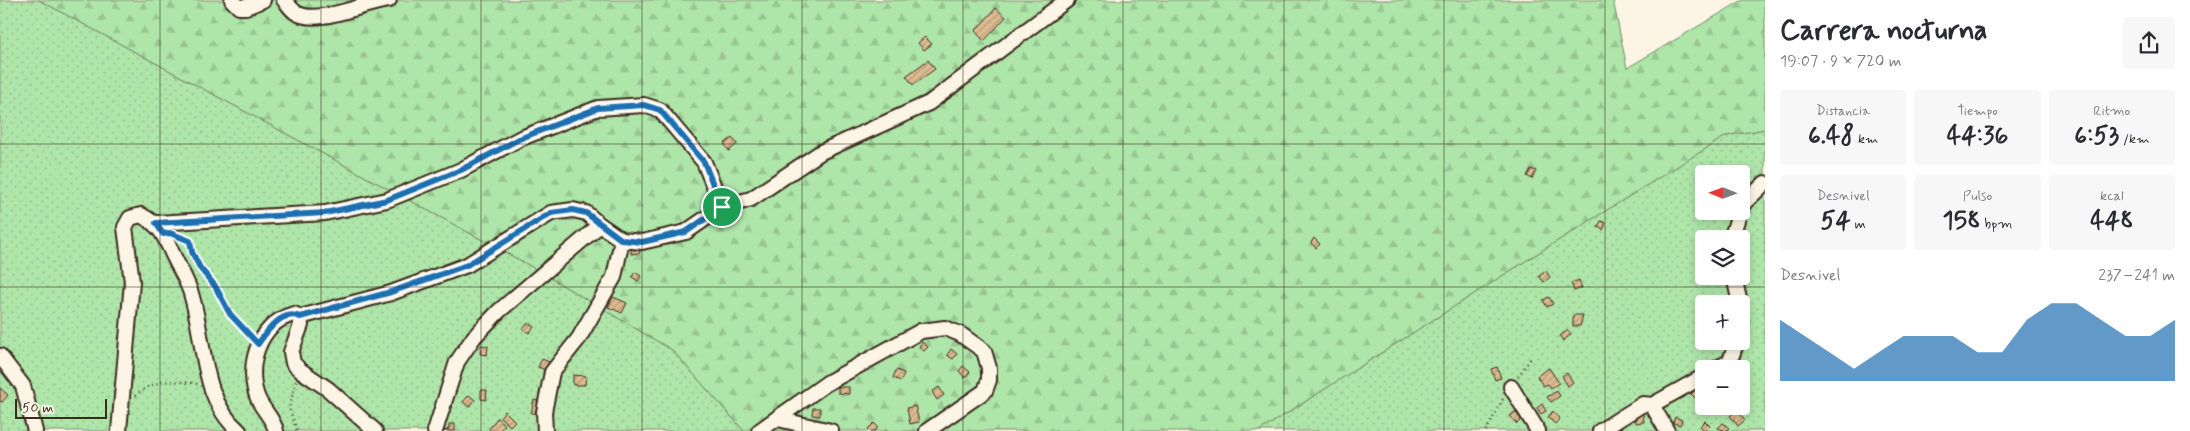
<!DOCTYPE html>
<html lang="es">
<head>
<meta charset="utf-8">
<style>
  body { margin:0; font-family:Mynerve,sans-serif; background:#f7f7f7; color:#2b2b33; height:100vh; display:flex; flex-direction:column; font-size:19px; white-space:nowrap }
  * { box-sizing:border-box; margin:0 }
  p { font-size:16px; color:#7c7c81 }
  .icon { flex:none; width:28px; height:28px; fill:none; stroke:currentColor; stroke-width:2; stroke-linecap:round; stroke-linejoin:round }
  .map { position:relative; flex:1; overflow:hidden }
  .panel { display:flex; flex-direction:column; background:#fff; width:425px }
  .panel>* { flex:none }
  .needle { width:32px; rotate:271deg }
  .fabs { position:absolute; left:1695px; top:165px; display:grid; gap:10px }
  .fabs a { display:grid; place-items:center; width:55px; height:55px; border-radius:5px; background:#fff; box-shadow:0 2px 8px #0003; font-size:25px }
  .scale { position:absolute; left:15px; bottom:12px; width:92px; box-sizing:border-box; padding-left:5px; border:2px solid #3b2a1e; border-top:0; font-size:14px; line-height:18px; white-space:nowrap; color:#3b2a1e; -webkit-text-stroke:4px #fcf5e5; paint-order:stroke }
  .pin { position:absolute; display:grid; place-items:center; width:42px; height:42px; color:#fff; margin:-21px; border:2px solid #fff; border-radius:50%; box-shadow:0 1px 5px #0007 }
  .round { display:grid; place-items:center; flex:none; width:52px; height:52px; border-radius:5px; background:#f7f7f7 }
  .head { display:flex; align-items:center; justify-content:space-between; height:85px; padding:0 15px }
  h1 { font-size:28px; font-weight:700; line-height:38px }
  .stats { display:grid; grid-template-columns:repeat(3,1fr); gap:8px; height:85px; padding:5px 15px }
  .stats div { display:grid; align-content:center; border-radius:5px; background:#f7f7f7; text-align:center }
  .stats b { font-size:25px; font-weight:700 }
  .stats small { font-size:14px; font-weight:400 }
  .stats p { font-size:14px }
  .chart { height:140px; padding:10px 15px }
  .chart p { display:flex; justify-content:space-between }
  .chart svg { width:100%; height:90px; margin-top:5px; fill:#1f6fb2; opacity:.7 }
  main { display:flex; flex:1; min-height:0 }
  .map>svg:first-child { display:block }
</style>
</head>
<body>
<main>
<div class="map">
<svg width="1765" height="431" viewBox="0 0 1765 431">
  <defs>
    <pattern id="grass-dots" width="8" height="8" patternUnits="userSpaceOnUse" patternTransform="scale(1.25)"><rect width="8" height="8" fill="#aee5a9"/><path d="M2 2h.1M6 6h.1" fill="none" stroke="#97c591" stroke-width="1.8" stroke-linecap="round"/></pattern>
    <pattern id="forest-firs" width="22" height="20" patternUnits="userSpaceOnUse" patternTransform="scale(1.25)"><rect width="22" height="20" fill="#aee5a9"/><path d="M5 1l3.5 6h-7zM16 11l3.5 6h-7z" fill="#97c591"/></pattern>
    <pattern id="building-hatch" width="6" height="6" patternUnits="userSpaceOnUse" patternTransform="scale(1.25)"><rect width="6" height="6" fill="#debc90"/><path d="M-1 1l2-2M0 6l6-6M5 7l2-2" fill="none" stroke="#b59975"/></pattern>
  </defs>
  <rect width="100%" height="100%" fill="#fcf5e5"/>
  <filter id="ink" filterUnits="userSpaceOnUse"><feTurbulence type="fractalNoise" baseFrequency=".02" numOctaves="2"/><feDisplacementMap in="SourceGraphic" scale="10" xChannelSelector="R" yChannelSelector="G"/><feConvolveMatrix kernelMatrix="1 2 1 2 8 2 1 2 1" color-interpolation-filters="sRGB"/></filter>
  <g filter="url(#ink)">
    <g fill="url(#grass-dots)" stroke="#748864" fill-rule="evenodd">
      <polygon points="0,0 39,0 525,263 672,350 744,431 0,431"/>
      <path d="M1765,129v302h-506l287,-183 180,-112zM1704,174h37v37h-37zM1704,239h37v37h-37zM1704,304h37v37h-37zM1704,369h37v37h-37z"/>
    </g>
    <polygon fill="url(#forest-firs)" stroke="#748864" points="39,0 1613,0 1627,68 1743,0 1765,0 1765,129 1726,136 1546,248 1259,431 744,431 672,350 525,263"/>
    <g fill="url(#building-hatch)" stroke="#3b2a1e">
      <polygon points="996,8 1006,17 984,41 975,31"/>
      <polygon points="925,37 932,44 924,50 918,43"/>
      <polygon points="928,60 935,69 913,85 906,76"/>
      <polygon points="732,138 737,144 729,151 724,144"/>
      <polygon points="1531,169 1536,171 1532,179 1527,176"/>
      <polygon points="1601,221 1606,223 1603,230 1598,227"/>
      <polygon points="1314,238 1320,244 1316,248 1311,243"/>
      <polygon points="639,246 640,253 631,254 631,247"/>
      <polygon points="1546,271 1550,277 1544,282 1539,276"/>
      <polygon points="635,272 641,276 638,281 632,277"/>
      <polygon points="1579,280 1582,288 1574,291 1571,283"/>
      <polygon points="613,297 627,303 622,313 608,307"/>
      <polygon points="1549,297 1553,304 1547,307 1543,300"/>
      <polygon points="1573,315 1583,315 1580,326 1573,326"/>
      <polygon points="528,323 534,327 529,333 523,329"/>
      <polygon points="1568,330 1571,334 1563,341 1560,336"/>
      <polygon points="922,342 928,347 924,351 919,347"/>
      <polygon points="481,345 488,346 487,355 480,354"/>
      <polygon points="951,349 957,354 953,359 947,355"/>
      <polygon points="542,359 549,362 545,370 538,367"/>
      <polygon points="963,366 970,372 965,378 959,371"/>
      <polygon points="1497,367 1501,378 1495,380 1491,369"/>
      <polygon points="1549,368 1559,383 1551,388 1548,384 1543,386 1537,376"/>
      <polygon points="896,370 904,373 901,381 893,378"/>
      <polygon points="1567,373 1573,382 1568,386 1562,376"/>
      <polygon points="573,375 586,376 585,385 573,385"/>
      <polygon points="838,387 849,387 849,394 838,393"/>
      <polygon points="939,387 944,395 937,400 932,392"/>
      <polygon points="0,388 8,395 2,402 0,401"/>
      <polygon points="1695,389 1702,397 1698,401 1691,394"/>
      <polygon points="481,390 487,390 486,400 481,399"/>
      <polygon points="1557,391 1560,396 1551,402 1547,397"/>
      <polygon points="469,395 475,400 469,407 463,402"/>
      <polygon points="534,400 542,402 539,414 531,413"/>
      <polygon points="1542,404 1546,411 1541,414 1537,408"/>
      <polygon points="915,406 919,422 910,424 907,408"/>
      <polygon points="813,408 820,408 820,416 812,415"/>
      <polygon points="1737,410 1745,420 1738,426 1730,416"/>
      <polygon points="505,411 515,421 510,426 500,417"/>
      <polygon points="1553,411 1560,418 1555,424 1548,417"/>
      <polygon points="1515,412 1521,419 1517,424 1510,416"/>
      <polygon points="1643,414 1644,422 1636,423 1635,415"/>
      <polygon points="1675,417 1682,420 1680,425 1673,423"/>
      <polygon points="497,418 505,425 499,431 491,431 489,429"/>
      <polygon points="1705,421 1710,426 1705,431 1700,426"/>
      <polygon points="874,423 878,427 875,431 870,431 868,429"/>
      <polygon points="1723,423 1729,428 1726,431 1718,428"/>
      <polygon points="449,424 455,424 455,431 444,431 449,429"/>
    </g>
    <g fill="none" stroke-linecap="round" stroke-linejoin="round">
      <g stroke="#3b2a1e" stroke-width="18">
        <g id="street">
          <polyline points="232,0 239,7 246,7 263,0"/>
          <path d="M284,0c4,4 7,9 11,12 20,15 71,-10 94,-12"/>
          <polyline points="1741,209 1744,203 1765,183"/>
          <polyline points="156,223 325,213 387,200 461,170 519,139 598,108 644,105 660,110 704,162 722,207"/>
          <polyline points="1731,239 1740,211"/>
          <polyline points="1734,276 1740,304"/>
          <polyline points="300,317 391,293 467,265 551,213 573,210 586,213 600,225"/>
          <polyline points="1741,321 1741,324"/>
          <polyline points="0,356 23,386 35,431"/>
          <polyline points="1716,369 1730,361 1737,341"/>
          <polyline points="1511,387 1538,431"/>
          <polyline points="1652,405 1704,376"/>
          <polyline points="778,419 831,431"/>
          <path d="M119,431l13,-149 -7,-55 5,-9 11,-3c20,11 23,20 32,40 6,13 16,28 19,42 13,44 9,102 47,134"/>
          <path d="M276,431c-2,-11 -12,-20 -17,-30 -15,-32 -1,-78 35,-87l6,3 1,8 -10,27 2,11 7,7 28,19 47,42"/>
          <polyline points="435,431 457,362 474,337 499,311 600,225 622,240"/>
          <polyline points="545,431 544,412 552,372 579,338 614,277 622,240 642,242 686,232 722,207 751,199 821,152 929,103 1067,0"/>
          <polyline points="759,431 827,383 921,331 945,328 960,334 984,351 989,368 989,380 985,391 927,431"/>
          <polyline points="1600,431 1643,404 1652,405 1667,431"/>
        </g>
      </g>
      <g stroke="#3b2a1e" stroke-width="2.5" stroke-dasharray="1 4" stroke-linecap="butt">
        <polyline points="178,236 191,241 192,252 200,268 215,286 230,314 250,335"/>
        <polyline points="1518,376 1532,357"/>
        <polyline points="296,381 289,408 297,431"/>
        <path d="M135,396c21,-18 37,-16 63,-12"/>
        <polyline points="1486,431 1504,397"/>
      </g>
      <use href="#street" stroke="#fcf5e5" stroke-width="14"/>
    </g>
  </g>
  <g fill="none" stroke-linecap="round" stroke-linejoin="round" filter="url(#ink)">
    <g stroke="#fff" stroke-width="10">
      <path id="route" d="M644,105l16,5 44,52 18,45 -36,25 -44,10 -20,-2 -36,-27 -13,-3 -22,3 -84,52 -76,27 -91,25c-18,-8 -33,14 -42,27l-28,-30 -15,-28 -15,-18 -8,-16 -2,-11 -20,-8 -7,1 -7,-11 169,-10 62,-13 74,-30 58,-31 79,-31z"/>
    </g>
    <use href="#route" stroke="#1f6fb2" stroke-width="6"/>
  </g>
  <path fill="none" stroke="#3b2a1e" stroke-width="1" stroke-opacity="0.55" d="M160,0v431M321,0v431M481,0v431M642,0v431M802,0v431M963,0v431M1123,0v431M1284,0v431M1444,0v431M1605,0v431M0,144h1765M0,287h1765"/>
</svg>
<div class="fabs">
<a><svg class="needle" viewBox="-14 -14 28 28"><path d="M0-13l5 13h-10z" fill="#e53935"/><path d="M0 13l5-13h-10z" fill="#7c7c81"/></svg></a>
<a><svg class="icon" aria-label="layers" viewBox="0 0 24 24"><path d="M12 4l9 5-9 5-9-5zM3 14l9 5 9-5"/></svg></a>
<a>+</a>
<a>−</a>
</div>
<div class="scale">50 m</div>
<div class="pin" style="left:722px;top:207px;background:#1e9e55"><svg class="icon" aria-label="arrive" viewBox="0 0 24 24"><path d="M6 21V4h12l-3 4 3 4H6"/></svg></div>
</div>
<section class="panel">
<div class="head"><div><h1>Carrera nocturna</h1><p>19:07 · 9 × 720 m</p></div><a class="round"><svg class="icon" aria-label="share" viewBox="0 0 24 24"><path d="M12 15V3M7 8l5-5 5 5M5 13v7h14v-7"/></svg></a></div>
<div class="stats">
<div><p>Distancia</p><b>6.48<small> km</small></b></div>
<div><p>Tiempo</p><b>44:36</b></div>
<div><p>Ritmo</p><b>6:53<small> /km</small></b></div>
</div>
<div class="stats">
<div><p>Desnivel</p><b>54<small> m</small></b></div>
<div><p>Pulso</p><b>158<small> bpm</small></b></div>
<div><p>kcal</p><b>448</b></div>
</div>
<div class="chart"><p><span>Desnivel</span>237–241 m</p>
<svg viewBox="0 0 160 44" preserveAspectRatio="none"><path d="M0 44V14L10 22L20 30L30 38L40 30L50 22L60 22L70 22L80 30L90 30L100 14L110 6L120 6L130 14L140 22L150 22L160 14V44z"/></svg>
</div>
</section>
</main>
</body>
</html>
